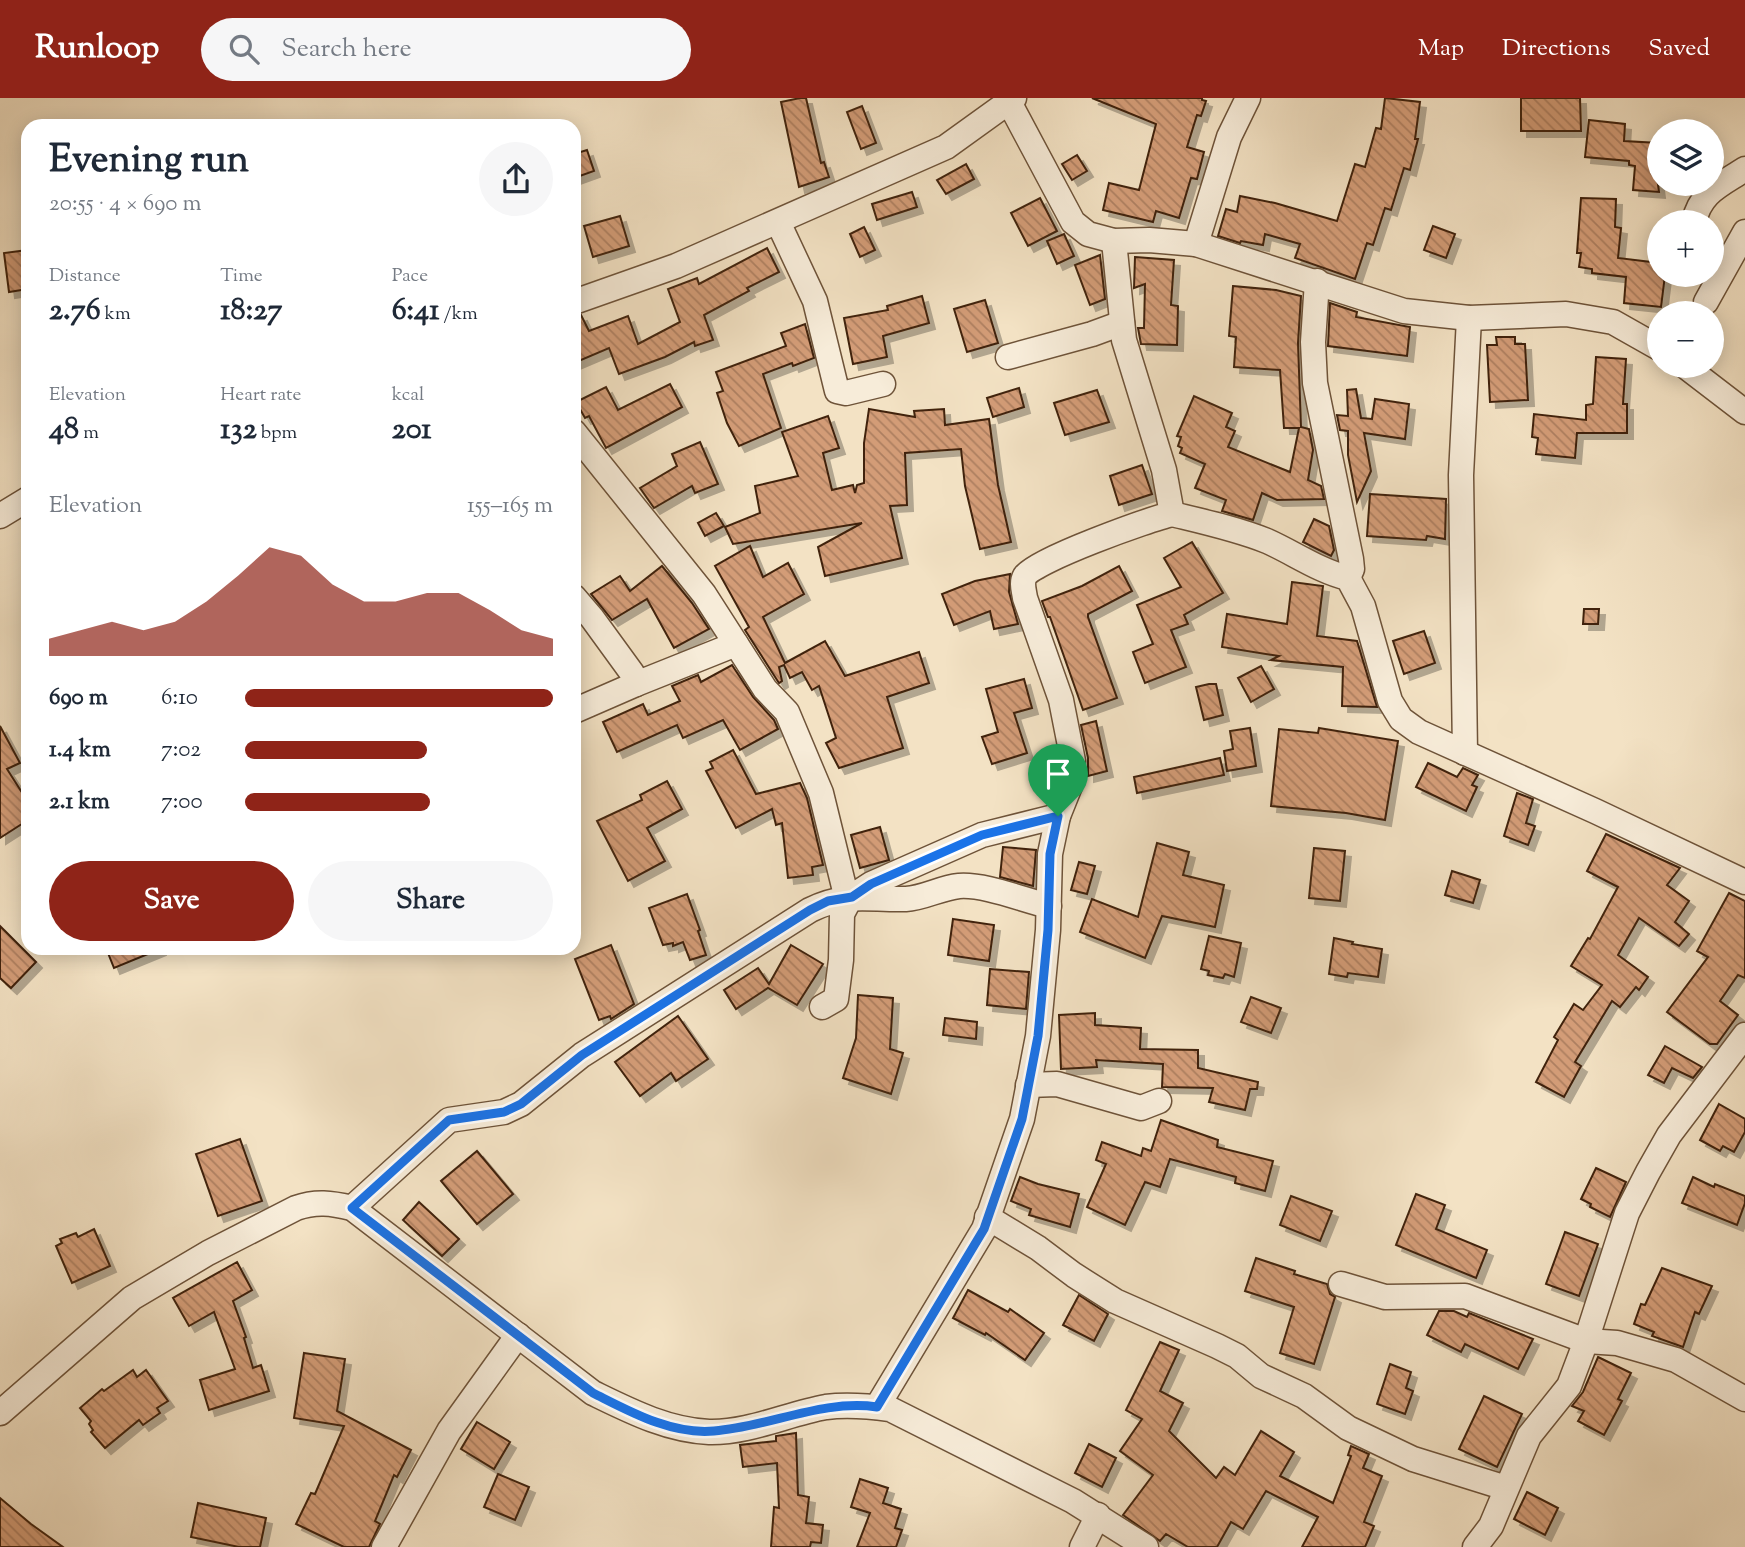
<!DOCTYPE html>
<html lang="en">
<head>
<meta charset="utf-8">
<style>
  body { margin:0; font-family:"Sorts Mill Goudy",serif; background:#f6f6f7; color:#1f2937; height:100vh; display:flex; flex-direction:column; font-size:26px; white-space:nowrap }
  * { box-sizing:border-box; margin:0 }
  p { font-size:23px; color:#747a83 }
  .icon { flex:none; width:38px; height:38px; fill:none; stroke:currentColor; stroke-width:2; stroke-linecap:round; stroke-linejoin:round }
  .map { position:relative; flex:1; overflow:hidden }
  .panel { position:absolute; left:21px; top:21px; width:560px; height:836px; display:flex; flex-direction:column; background:#fff; border-radius:21px; box-shadow:0 4px 18px #0003 }
  .panel>* { flex:none }
  .fabs { position:absolute; left:1647px; top:21px; display:grid; gap:14px }
  .fabs a { display:grid; place-items:center; width:77px; height:77px; border-radius:50%; background:#fff; box-shadow:0 4px 18px #0003; font-size:35px }
  .pin { position:absolute; display:grid; place-items:center; width:60px; height:60px; color:#fff; margin:-72px -30px; border-radius:50% 50% 50% 0; rotate:-45deg; box-shadow:0 0 7px #0007 }
  .pin .icon { rotate:45deg }
  .round { display:grid; place-items:center; flex:none; width:74px; height:74px; border-radius:37px; background:#f6f6f7 }
  .overview { display:flex; align-items:center; justify-content:space-between; height:119px; padding:0 28px }
  h1 { font-size:38px; font-weight:700; line-height:52px }
  .stats { display:grid; grid-template-columns:repeat(3,1fr); gap:10px; height:119px; padding:7px 28px }
  .stats div { display:grid; align-content:center }
  .stats b { font-size:30px; font-weight:700 }
  .stats small { font-size:19px; font-weight:400 }
  .stats p { font-size:19px }
  .chart { height:196px; padding:14px 28px }
  .chart p { display:flex; justify-content:space-between }
  .chart svg { width:100%; height:126px; margin-top:7px; fill:#8f2418; opacity:.7 }
  .cta { display:flex; gap:14px; margin-top:auto; padding:14px 28px }
  .cta a { flex:1; height:80px; border-radius:42px; background:#8f2418; color:#fff; font-size:28px; font-weight:700; line-height:80px; text-align:center }
  .cta a+a { background:#f6f6f7; color:#1f2937 }
  ul { padding:0 28px; list-style:none; font-size:23px }
  li { display:grid; grid-template-columns:112px 84px 1fr; align-items:center; height:52px }
  li i { height:18px; border-radius:9px; background:#8f2418 }
  header { display:flex; align-items:center; gap:42px; box-sizing:border-box; height:98px; padding:0 35px; background:#8f2418; color:#fff }
  header strong { font-size:33px }
  nav { display:flex; gap:38px; margin-inline-start:auto; font-size:24px }
  .search { width:490px; height:63px; background:#f6f6f7; display:flex; align-items:center; gap:18px; box-sizing:border-box; padding:0 24px; border-radius:38px; color:#747a83; font-size:26px }
  .map>svg:first-child { display:block }
</style>
</head>
<body>
<header>
<strong>Runloop</strong>
<div class="search"><svg class="icon" aria-label="search" viewBox="0 0 24 24"><circle cx="10" cy="10" r="6"/><path d="M15 15l6 6"/></svg>Search here</div>
<nav><a>Map</a><a>Directions</a><a>Saved</a></nav>
</header>
<div class="map">
<svg width="1745" height="1449" viewBox="0 0 1745 1449">
  <defs>
    <pattern id="building-back-hatch" width="6" height="6" patternUnits="userSpaceOnUse" patternTransform="scale(1.75)"><rect width="6" height="6" fill="#d39c77"/><path d="M-1 5l2 2M0 0l6 6M5-1l2 2" fill="none" stroke="#ad7f60"/></pattern>
    <filter id="shadow"><feDropShadow dx="6" dy="6" stdDeviation="0" flood-color="#0004"/></filter>
  </defs>
  <rect width="100%" height="100%" fill="#f3e2c4"/>
  <filter id="stains"><feTurbulence type="fractalNoise" baseFrequency=".00286" numOctaves="4"/><feColorMatrix values="0 0 0 0 .2 0 0 0 0 .09 0 0 0 0 .02 0 0 0 .5 -.17"/></filter>
  <radialGradient id="worn" r=".72"><stop offset=".6" stop-color="#630" stop-opacity="0"/><stop offset="1" stop-color="#630" stop-opacity=".3"/></radialGradient>
  <g fill="url(#building-back-hatch)" stroke="#41230b" stroke-width="2" filter="url(#shadow)">
    <polygon points="800,0 806,0 821,65 824,64 829,79 799,89 781,4"/>
    <polygon points="1092,0 1202,0 1202,2 1206,3 1201,18 1197,17 1187,49 1204,54 1197,81 1191,80 1179,120 1156,113 1153,124 1103,112 1109,85 1139,92 1156,26"/>
    <polygon points="1385,0 1420,4 1415,41 1418,41 1410,72 1404,70 1391,112 1385,110 1373,147 1367,145 1355,181 1295,160 1300,146 1265,136 1263,147 1241,143 1240,145 1218,138 1226,111 1237,114 1240,98 1275,105 1337,123 1355,66 1365,69 1376,30 1381,31"/>
    <polygon points="1521,0 1580,0 1581,33 1521,33"/>
    <polygon points="862,8 876,45 861,51 847,14"/>
    <polygon points="1589,22 1625,26 1624,43 1659,45 1657,79 1659,94 1633,92 1635,68 1629,67 1629,63 1585,59"/>
    <polygon points="587,52 594,73 574,80 574,56"/>
    <polygon points="1077,57 1087,73 1072,82 1062,66"/>
    <polygon points="966,66 974,81 946,96 937,82"/>
    <polygon points="912,94 917,109 877,122 872,106"/>
    <polygon points="1040,100 1057,133 1028,148 1011,115"/>
    <polygon points="1581,100 1616,101 1615,129 1621,130 1618,160 1659,165 1659,177 1665,177 1661,209 1624,205 1626,179 1592,175 1592,171 1579,169 1581,155 1577,155"/>
    <polygon points="620,118 629,148 593,159 584,128"/>
    <polygon points="1433,128 1455,136 1446,160 1424,152"/>
    <polygon points="864,129 875,152 860,159 850,136"/>
    <polygon points="1064,136 1074,158 1057,166 1047,143"/>
    <polygon points="767,150 779,174 747,190 749,193 704,217 713,242 695,248 694,244 665,259 619,276 609,250 574,265 574,219 581,217 589,233 628,218 638,246 680,224 668,191 697,180 699,186"/>
    <polygon points="28,152 28,191 9,194 4,155"/>
    <polygon points="1100,157 1105,201 1090,207 1075,167"/>
    <polygon points="1135,159 1174,162 1171,207 1178,208 1177,247 1141,246 1138,230 1144,230 1145,186 1134,190"/>
    <polygon points="1233,188 1276,192 1301,198 1298,245 1301,329 1309,331 1313,352 1308,382 1321,388 1324,401 1277,402 1262,395 1253,422 1222,413 1226,402 1195,390 1205,366 1180,355 1182,350 1178,348 1181,339 1177,338 1194,298 1232,315 1226,329 1235,333 1228,349 1290,374 1299,330 1284,330 1280,272 1234,269 1236,239 1229,238"/>
    <polygon points="922,198 929,225 883,238 887,259 853,266 844,220 888,212 887,208"/>
    <polygon points="985,202 998,245 967,254 954,211"/>
    <polygon points="1330,205 1357,214 1356,219 1410,229 1407,258 1328,248"/>
    <polygon points="805,226 814,260 793,268 792,265 763,276 781,330 739,348 727,325 717,295 723,293 716,274 786,248 781,235"/>
    <polygon points="1496,239 1515,239 1515,246 1525,246 1528,302 1490,304 1487,247 1497,247"/>
    <polygon points="1596,259 1626,261 1623,306 1627,306 1627,335 1577,335 1575,360 1536,356 1538,340 1532,339 1534,316 1586,322 1586,307 1593,306"/>
    <polygon points="670,286 682,309 606,350 589,318 585,320 576,304 606,289 618,312"/>
    <polygon points="1019,290 1024,309 993,319 987,300"/>
    <polygon points="1356,291 1361,320 1372,321 1375,301 1409,306 1405,341 1364,335 1371,373 1357,404 1348,357 1348,333 1340,332 1337,317 1348,318 1347,292"/>
    <polygon points="1097,292 1109,324 1065,337 1054,305"/>
    <polygon points="869,311 915,319 914,313 944,311 945,327 989,321 998,387 1011,444 980,451 965,388 961,351 905,355 907,407 890,408 902,460 825,478 818,449 862,425 733,446 725,429 760,415 755,388 798,378 782,334 828,318 839,350 823,355 832,392 853,387 855,395 857,387 864,385 864,345"/>
    <polygon points="700,344 718,386 695,395 692,388 654,410 640,390 677,368 672,356"/>
    <polygon points="1142,367 1152,396 1119,407 1110,378"/>
    <polygon points="1370,396 1446,401 1445,441 1427,438 1426,442 1367,438"/>
    <polygon points="716,415 724,428 705,438 698,425"/>
    <polygon points="1314,421 1329,428 1334,452 1331,458 1303,444"/>
    <polygon points="1192,444 1223,495 1184,517 1188,526 1171,532 1186,569 1145,585 1133,554 1153,546 1137,507 1181,489 1164,460"/>
    <polygon points="750,448 763,479 788,465 804,496 763,519 785,565 825,543 845,578 919,554 929,585 887,599 903,650 839,670 826,645 836,640 819,588 812,592 802,574 790,580 784,567 779,569 782,583 779,585 777,582 745,532 749,529 715,468"/>
    <polygon points="662,468 692,505 709,531 674,550 647,501 612,522 591,496 620,478 630,493"/>
    <polygon points="1119,468 1132,493 1088,516 1088,519 1117,600 1083,612 1050,519 1048,519 1042,503 1082,488"/>
    <polygon points="1010,476 1009,494 1018,526 994,531 990,513 954,527 942,496 975,483"/>
    <polygon points="1292,484 1323,488 1317,538 1357,543 1377,609 1342,608 1343,569 1271,562 1279,558 1222,549 1227,516 1287,526"/>
    <polygon points="1584,511 1599,511 1598,526 1583,526"/>
    <polygon points="1424,533 1435,565 1404,576 1393,543"/>
    <polygon points="732,567 753,599 774,622 778,631 740,652 723,622 683,640 677,627 617,654 603,624 643,606 648,617 680,603 672,588 698,577 701,584"/>
    <polygon points="1261,568 1274,591 1251,604 1238,580"/>
    <polygon points="1024,581 1032,610 1014,615 1027,655 992,666 982,639 998,634 986,591"/>
    <polygon points="1209,586 1216,586 1223,617 1204,622 1196,589"/>
    <polygon points="1096,623 1107,673 1088,678 1088,660 1081,627"/>
    <polygon points="0,628 20,665 7,671 28,704 28,722 0,740"/>
    <polygon points="1250,630 1256,668 1227,673 1224,653 1233,651 1230,633"/>
    <polygon points="1319,630 1398,643 1385,722 1346,715 1271,708 1279,631 1318,635"/>
    <polygon points="733,652 756,696 800,685 807,700 823,767 812,769 813,777 788,780 782,725 776,727 772,711 736,730 706,673 713,670 710,664"/>
    <polygon points="1220,660 1224,677 1137,695 1134,679"/>
    <polygon points="1428,665 1457,679 1463,670 1478,677 1472,687 1477,689 1466,713 1416,689"/>
    <polygon points="667,683 682,711 647,730 665,763 628,783 597,723 642,702 640,697"/>
    <polygon points="1517,695 1533,701 1526,725 1535,728 1528,747 1504,738"/>
    <polygon points="880,729 889,762 860,770 851,737"/>
    <polygon points="1606,736 1680,770 1667,787 1689,803 1675,824 1689,836 1679,848 1639,820 1618,857 1648,879 1639,892 1636,889 1620,909 1612,903 1575,964 1581,968 1564,999 1536,984 1558,942 1554,939 1574,906 1583,912 1602,887 1571,868 1588,840 1590,841 1618,789 1587,773"/>
    <polygon points="1157,745 1189,754 1183,777 1224,787 1215,829 1162,818 1145,860 1080,834 1092,801 1138,819"/>
    <polygon points="1003,749 1036,752 1033,788 1000,779"/>
    <polygon points="1314,750 1345,753 1340,803 1309,800"/>
    <polygon points="1079,764 1095,768 1087,796 1071,792"/>
    <polygon points="1452,773 1480,782 1473,805 1445,797"/>
    <polygon points="1729,795 1745,803 1745,880 1738,877 1720,903 1738,917 1717,946 1710,946 1667,914 1708,859 1697,853"/>
    <polygon points="687,796 700,832 698,833 706,857 690,862 683,844 673,848 673,845 663,847 649,810"/>
    <polygon points="953,821 994,827 989,863 948,857"/>
    <polygon points="0,828 36,864 11,890 0,880"/>
    <polygon points="1209,838 1241,845 1234,879 1225,876 1223,880 1208,877 1209,873 1201,871"/>
    <polygon points="1334,840 1353,844 1352,846 1382,851 1378,879 1348,875 1347,879 1329,876"/>
    <polygon points="611,847 634,906 611,921 610,918 599,922 575,861"/>
    <polygon points="791,847 823,866 797,907 768,890 736,911 724,892 758,870 769,886"/>
    <polygon points="106,850 160,850 160,851 114,870"/>
    <polygon points="990,871 1029,874 1026,911 987,907"/>
    <polygon points="858,897 893,900 890,951 903,955 891,996 843,980 856,940"/>
    <polygon points="1251,899 1281,910 1271,935 1241,924"/>
    <polygon points="1095,915 1095,927 1141,930 1140,951 1198,952 1198,970 1258,984 1257,991 1250,991 1245,1012 1209,1004 1213,990 1162,989 1163,966 1096,962 1097,969 1061,971 1059,917"/>
    <polygon points="678,918 708,961 676,983 671,975 640,998 615,964"/>
    <polygon points="945,920 977,924 976,941 943,937"/>
    <polygon points="1665,948 1702,969 1693,980 1672,970 1664,985 1648,977"/>
    <polygon points="1719,1006 1745,1021 1745,1034 1734,1054 1723,1048 1720,1053 1700,1042"/>
    <polygon points="1161,1022 1218,1042 1217,1049 1273,1063 1265,1093 1235,1085 1236,1079 1170,1061 1160,1089 1145,1084 1125,1127 1087,1109 1106,1066 1096,1062 1102,1044 1141,1058 1143,1050 1151,1053"/>
    <polygon points="240,1041 262,1103 218,1118 196,1056"/>
    <polygon points="477,1053 513,1096 477,1126 441,1083"/>
    <polygon points="1596,1070 1626,1084 1610,1119 1590,1109 1591,1106 1581,1101"/>
    <polygon points="1020,1079 1038,1086 1079,1096 1070,1129 1029,1117 1031,1111 1011,1103"/>
    <polygon points="1693,1079 1714,1089 1715,1086 1745,1098 1745,1105 1737,1127 1682,1105"/>
    <polygon points="1416,1096 1445,1107 1436,1131 1487,1152 1476,1180 1396,1147"/>
    <polygon points="1291,1098 1332,1113 1320,1143 1280,1127"/>
    <polygon points="419,1104 459,1141 442,1158 403,1122"/>
    <polygon points="94,1131 110,1168 72,1185 56,1148 62,1145 60,1141 76,1135 78,1139"/>
    <polygon points="1565,1134 1598,1146 1579,1198 1546,1186"/>
    <polygon points="1256,1160 1295,1173 1294,1176 1327,1186 1330,1196 1335,1199 1314,1266 1280,1255 1294,1209 1245,1193"/>
    <polygon points="237,1164 252,1192 233,1203 246,1239 244,1240 253,1270 261,1267 269,1293 209,1312 200,1282 235,1271 214,1214 189,1228 173,1200"/>
    <polygon points="1662,1170 1712,1188 1699,1216 1695,1214 1683,1249 1652,1238 1654,1234 1634,1226 1641,1206 1645,1207"/>
    <polygon points="968,1192 1008,1214 1010,1211 1044,1235 1025,1262 986,1235 985,1237 953,1220"/>
    <polygon points="1079,1197 1108,1216 1094,1243 1063,1227"/>
    <polygon points="1439,1213 1454,1213 1467,1219 1469,1215 1533,1241 1518,1271 1465,1246 1461,1254 1427,1237"/>
    <polygon points="1160,1244 1179,1252 1160,1293 1183,1305 1169,1333 1216,1380 1224,1369 1235,1377 1261,1333 1294,1354 1280,1378 1333,1405 1351,1358 1348,1357 1351,1348 1369,1356 1363,1370 1382,1378 1364,1424 1374,1428 1365,1449 1302,1449 1318,1419 1266,1393 1243,1431 1231,1424 1217,1449 1188,1449 1166,1436 1160,1443 1123,1417 1153,1377 1120,1353 1142,1321 1126,1312"/>
    <polygon points="304,1255 345,1261 337,1313 411,1352 397,1379 394,1377 375,1423 380,1426 369,1449 344,1449 296,1426 311,1395 315,1396 344,1328 294,1320"/>
    <polygon points="1598,1259 1631,1275 1618,1301 1622,1303 1604,1337 1578,1323 1584,1313 1572,1308 1583,1294"/>
    <polygon points="1390,1266 1411,1274 1406,1290 1413,1293 1405,1316 1377,1306"/>
    <polygon points="133,1272 137,1279 146,1272 168,1303 157,1310 160,1315 143,1327 139,1322 105,1350 91,1334 93,1332 89,1326 91,1323 80,1310 102,1291 104,1293"/>
    <polygon points="1484,1298 1522,1316 1497,1369 1459,1351"/>
    <polygon points="477,1324 510,1344 494,1371 461,1351"/>
    <polygon points="796,1335 798,1397 809,1399 806,1425 823,1427 821,1445 811,1444 810,1449 771,1449 774,1409 779,1410 777,1365 743,1369 740,1347 776,1343 776,1338"/>
    <polygon points="1089,1346 1116,1360 1102,1389 1075,1375"/>
    <polygon points="498,1376 529,1389 515,1422 484,1409"/>
    <polygon points="860,1381 888,1390 883,1405 901,1411 895,1430 902,1432 896,1449 857,1449 870,1415 851,1409"/>
    <polygon points="1527,1394 1558,1410 1545,1437 1514,1421"/>
    <polygon points="0,1400 31,1426 63,1449 0,1449"/>
    <polygon points="198,1405 266,1420 260,1449 239,1449 191,1439"/>
  </g>
  <g fill="none" stroke-linecap="round" stroke-linejoin="round">
    <g stroke="#6e5339" stroke-width="27">
      <g id="minor">
        <polyline points="1009,4 1073,124 1088,136 1114,143 1149,142 1196,146 1404,213 1469,220 1566,216 1613,224 1659,250"/>
        <polyline points="778,124 815,203 837,293 846,295 883,286"/>
        <path d="M1694,124c6,-30 27,-37 51,-53"/>
        <polyline points="1196,146 1229,39 1248,0"/>
        <polyline points="1317,183 1313,244 1315,285 1351,461 1352,471 1348,480"/>
        <polyline points="574,204 676,168 946,49 1014,0"/>
        <polyline points="1706,204 1745,134"/>
        <polyline points="1008,259 1092,236 1122,225"/>
        <polyline points="1685,268 1745,314"/>
        <polyline points="574,334 704,496 765,591 787,614 821,695 844,789 851,799 871,786 982,737 1058,718"/>
        <path d="M1172,416c33,8 65,15 95,27 27,12 52,30 81,37l15,28 27,95 11,18 18,13 176,79 150,71"/>
        <polyline points="0,418 28,401"/>
        <polyline points="574,499 592,520 632,575 636,586 574,613"/>
        <polyline points="636,586 736,546"/>
        <polyline points="1465,655 1461,377 1469,220"/>
        <polyline points="822,909 836,901 841,862 842,816 851,799"/>
        <polyline points="1028,987 1057,986 1141,1010 1159,1003"/>
        <path d="M352,1110l97,-88 55,-8 17,-8 61,-49 228,-145c37,-18 57,-10 96,-11 18,-1 34,-11 53,-13 26,-2 64,14 90,20"/>
        <polyline points="987,1119 1038,1150 1074,1177 1115,1203 1217,1248 1237,1258 1261,1278 1304,1298 1348,1330 1413,1361 1506,1390"/>
        <polyline points="1341,1186 1385,1199 1465,1198 1586,1243 1617,1245 1676,1262 1745,1301"/>
        <path d="M877,1309l107,-178 38,-110 16,-83 10,-106 2,-76 8,-38 12,-30 3,-25 -12,-61 -36,-102c-1,-8 -4,-15 0,-22 10,-16 125,-57 147,-62l-8,-44 -40,-130 -10,-99"/>
        <path d="M0,1315l132,-115 76,-45 88,-45c20,-7 35,-5 56,0l241,185c37,18 74,37 116,39 40,1 78,-18 117,-25 22,-3 42,-1 64,2l183,92 73,46"/>
        <polyline points="384,1449 449,1333 518,1237"/>
        <polyline points="1082,1449 1098,1417"/>
        <polyline points="1475,1449 1491,1428 1529,1338 1569,1288 1586,1243 1627,1115 1648,1074 1669,1037 1745,937"/>
      </g>
    </g>
    <use href="#minor" stroke="#f7ecd9" stroke-width="24"/>
  </g>
  <g fill="none" stroke-linecap="round" stroke-linejoin="round">
    <g stroke="#fff" stroke-width="14">
      <path id="route" d="M1058,718l-8,38 -2,76 -10,106 -16,83 -38,110 -107,178c-55,-8 -108,20 -163,24 -43,4 -85,-20 -121,-38l-241,-185 97,-88 55,-8 17,-8 61,-49 228,-145 18,-9 24,-4 19,-13 111,-49z"/>
    </g>
    <use href="#route" stroke="#1a73e8" stroke-width="9"/>
  </g>
  <rect width="100%" height="100%" filter="url(#stains)"/>
  <rect width="100%" height="100%" fill="url(#worn)"/>
</svg>
<div class="fabs">
<a><svg class="icon" aria-label="layers" viewBox="0 0 24 24"><path d="M12 4l9 5-9 5-9-5zM3 14l9 5 9-5"/></svg></a>
<a>+</a>
<a>−</a>
</div>
<div class="pin" style="left:1058px;top:718px;background:#1e9e55"><svg class="icon" aria-label="arrive" viewBox="0 0 24 24"><path d="M6 21V4h12l-3 4 3 4H6"/></svg></div>
<section class="panel">
<div class="overview"><div><h1>Evening run</h1><p>20:55 · 4 × 690 m</p></div><a class="round"><svg class="icon" aria-label="share" viewBox="0 0 24 24"><path d="M12 15V3M7 8l5-5 5 5M5 13v7h14v-7"/></svg></a></div>
<div class="stats">
<div><p>Distance</p><b>2.76<small> km</small></b></div>
<div><p>Time</p><b>18:27</b></div>
<div><p>Pace</p><b>6:41<small> /km</small></b></div>
</div>
<div class="stats">
<div><p>Elevation</p><b>48<small> m</small></b></div>
<div><p>Heart rate</p><b>132<small> bpm</small></b></div>
<div><p>kcal</p><b>201</b></div>
</div>
<div class="chart"><p><span>Elevation</span>155–165 m</p>
<svg viewBox="0 0 160 44" preserveAspectRatio="none"><path d="M0 44V38L10 35L20 32L30 35L40 32L50 25L60 16L70 6L80 9L90 19L100 25L110 25L120 22L130 22L140 28L150 35L160 38V44z"/></svg>
</div>
<ul>
<li><b>690 m</b>6:10<i style="width:100%"></i></li>
<li><b>1.4 km</b>7:02<i style="width:59%"></i></li>
<li><b>2.1 km</b>7:00<i style="width:60%"></i></li>
</ul>
<div class="cta"><a>Save</a><a>Share</a></div>
</section>
</div>
</body>
</html>
